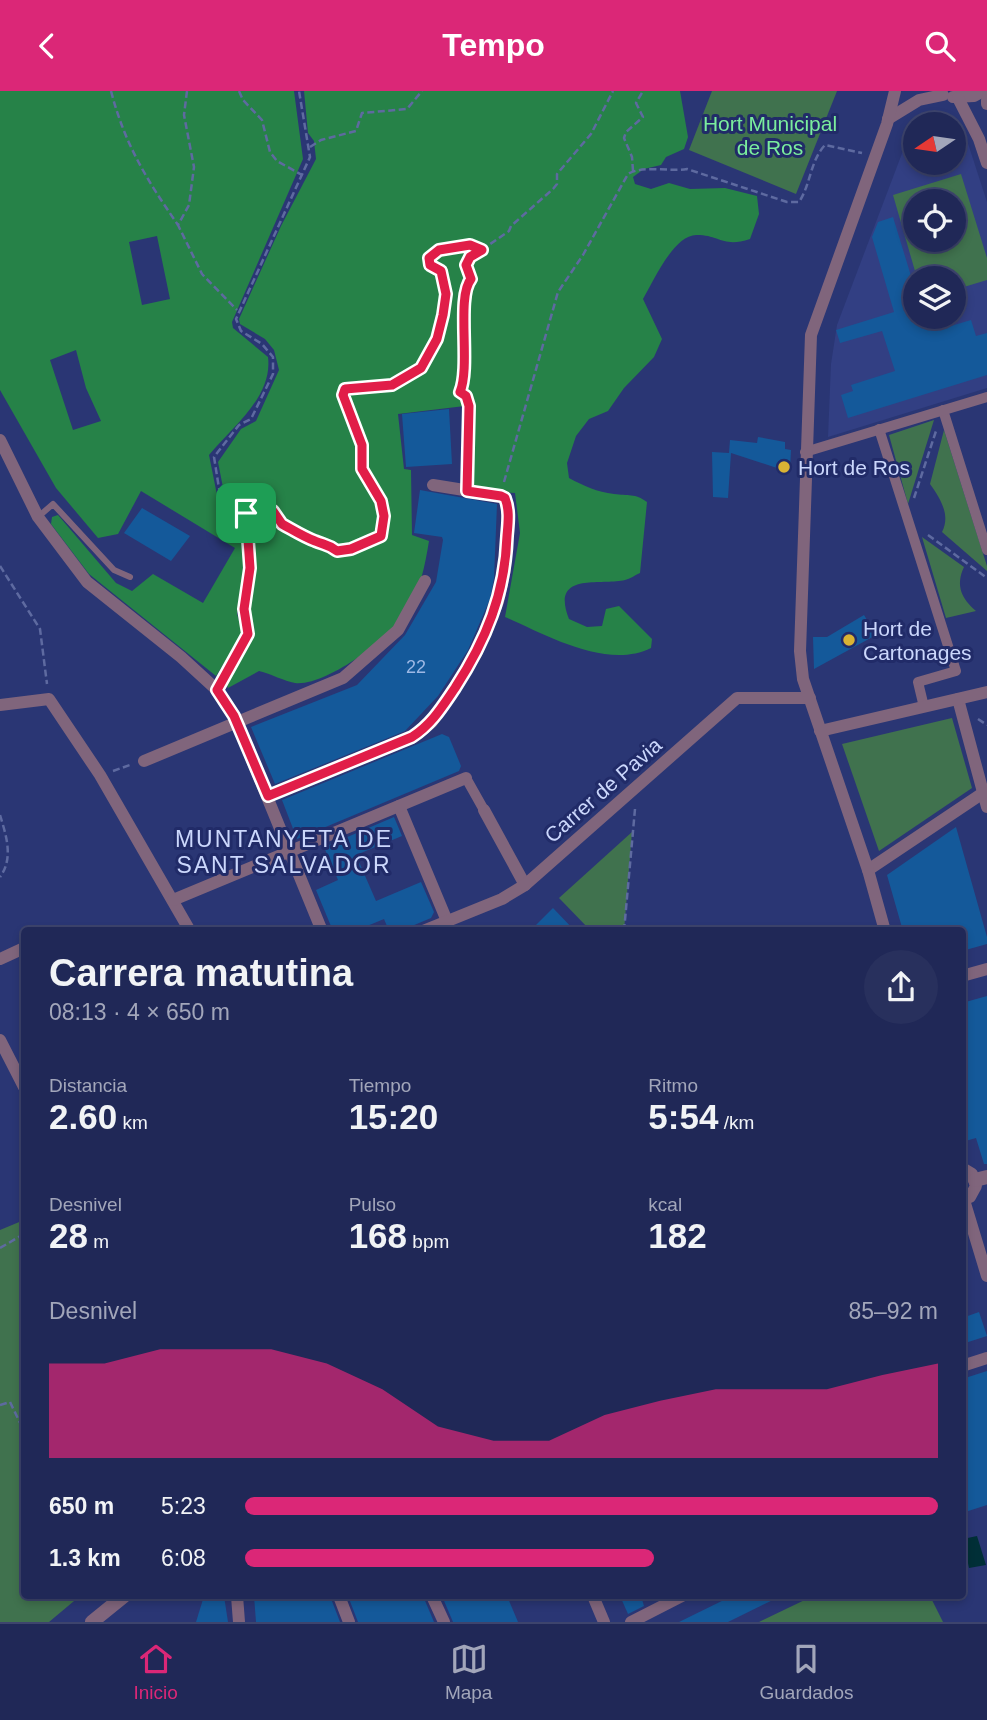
<!DOCTYPE html>
<html lang="es">
<head>
<meta charset="utf-8">
<style>
  body { margin:0; font-family:Arial,sans-serif; background:#28305d; color:#f1f3f6; height:100vh; display:flex; flex-direction:column; font-size:26px; white-space:nowrap }
  * { box-sizing:border-box; margin:0 }
  p { font-size:23px; color:#a2a6ba }
  .icon { flex:none; width:38px; height:38px; fill:none; stroke:currentColor; stroke-width:2; stroke-linecap:round; stroke-linejoin:round }
  .map { position:relative; flex:1; overflow:hidden }
  .details { position:absolute; left:21px; top:836px; width:945px; height:672px; display:flex; flex-direction:column; background:#202857; border-radius:7px; box-shadow:0 4px 10px #0003,0 0 0 2px #3d446d }
  .details>* { flex:none }
  .needle { width:46px; rotate:257deg }
  .buttons { position:absolute; left:903px; top:21px; display:grid; gap:14px }
  .buttons a { display:grid; place-items:center; width:63px; height:63px; border-radius:50%; background:#202857; box-shadow:0 4px 10px #0003,0 0 0 2px #3d446d; font-size:35px }
  .pin { position:absolute; display:grid; place-items:center; width:60px; height:60px; color:#fff; margin:-30px; border-radius:14px; box-shadow:0 4px 10px #0006 }
  .round { display:grid; place-items:center; flex:none; width:74px; height:74px; border-radius:37px; background:#28305d }
  .overview { display:flex; align-items:center; justify-content:space-between; height:119px; padding:0 28px }
  h1 { font-size:38px; font-weight:800; line-height:52px }
  .metrics { display:grid; grid-template-columns:repeat(3,1fr); gap:10px; height:119px; padding:7px 28px }
  .metrics div { display:grid; align-content:center }
  .metrics b { font-size:35px; font-weight:800 }
  .metrics small { font-size:19px; font-weight:400 }
  .metrics p { font-size:19px }
  .chart { height:196px; padding:14px 28px }
  .chart p { display:flex; justify-content:space-between }
  .chart svg { width:100%; height:126px; margin-top:7px; fill:#db2777; opacity:.7 }
  ul { padding:0 28px; list-style:none; font-size:23px }
  li { display:grid; grid-template-columns:112px 84px 1fr; align-items:center; height:52px }
  li i { height:18px; border-radius:9px; background:#db2777 }
  header { display:flex; justify-content:space-between; align-items:center; height:91px; padding:0 28px; background:#db2777; color:#fff; font-size:32px; font-weight:800 }
  .tab-bar { display:flex; justify-content:space-around; align-items:center; height:98px; border-top:2px solid #3d446d; background:#202857; font-size:19px; color:#a2a6ba }
  .tab-bar a { display:grid; justify-items:center; gap:4px }
  .tab-bar .on { color:#db2777 }
  .map>svg:first-child { display:block }
</style>
</head>
<body>
<header><svg class="icon" aria-label="back" viewBox="0 0 24 24"><path d="M15 5l-7 7 7 7"/></svg>Tempo<svg class="icon" aria-label="search" viewBox="0 0 24 24"><circle cx="10" cy="10" r="6"/><path d="M15 15l6 6"/></svg></header>
<div class="map">
<svg width="987" height="1531" viewBox="0 0 987 1531">
  <rect width="100%" height="100%" fill="#2a3674"/>
  <path fill="#323f83" fill-rule="evenodd" d="M931,22l18,2 13,10 25,77v186l-159,49 3,-73 6,-39 72,-190 5,-11zM915,33h39v39h-39zM915,110h39v39h-39zM915,187h39v39h-39z"/>
  <g fill="#40724e" fill-rule="evenodd">
    <polygon points="712,0 837,0 796,103 689,59"/>
    <path d="M961,83l26,84v22l-33,10v-12h-37l-24,-83zM915,110h39v39h-39z"/>
    <polygon points="934,329 908,413 889,344"/>
    <path d="M944,339l43,136v5l-45,-39c9,-17 -2,-34 -12,-48z"/>
    <path d="M922,446l42,30c-9,19 -2,32 12,44l-30,7z"/>
    <polygon points="952,627 972,697 879,760 842,653"/>
    <polygon points="632,741 624,840 591,840 559,807"/>
    <polygon points="24,1129 24,1505 80,1505 49,1531 0,1531 0,1139"/>
    <polygon points="813,1505 930,1505 943,1531 759,1531"/>
  </g>
  <g fill="#268248" fill-rule="evenodd">
    <path d="M0,0h294l9,68 -71,163 1,6 35,29c5,40 -36,70 -59,98l11,55 11,6 12,-1 3,53 -9,46 6,19 -27,43 -127,-102 -38,-50 1,-7 6,-2 58,68 16,8 21,-17 50,29 32,-55 -94,-57 -23,43 -20,4 -42,-50 -56,-98zM157,145l13,63 -28,6 -13,-63zM76,259l10,38 15,33 -28,9 -23,-70z"/>
    <path d="M304,0h376l8,46 -4,12 -18,8 -5,8 -17,4 -11,8 2,7 16,5 18,-6 21,6 35,-1 32,8 2,18 -9,25c-27,9 -30,-4 -53,-4 -23,-1 -44,47 -54,64l19,40 -8,18 -30,31 -16,23 -19,8 -13,17 -9,27 2,15c15,8 28,14 45,16 14,2 21,-1 33,8l-7,71c-5,2 -10,6 -15,7 -25,6 -75,-9 -56,39l18,8 15,-1 4,-17 13,-3 33,33 -1,9c-44,22 -105,-13 -146,-31l15,-84 -5,-40 -43,-3 1,-85 -75,9 6,55 7,1 1,65 17,6c-4,25 -9,49 -22,72 -15,24 -82,74 -112,70 -11,-2 -24,-9 -36,-12l-31,17 -2,-5 27,-49 -6,-22 9,-41 -4,-57 -8,-7 -18,-4 -8,-41 23,-33 15,-8 23,-51 -5,-20 -9,-11 -25,-15 -1,-5 42,-93 35,-67 -2,-18 -6,-8z"/>
  </g>
  <polygon fill="#002f37" points="977,1445 986,1474 969,1477 963,1448"/>
  <g fill="#14599a">
    <polygon points="893,126 915,198 915,226 930,226 934,240 971,229 976,245 987,242 987,284 848,327 841,304 853,300 851,294 895,280 882,240 840,252 836,239 894,221 872,146 878,131"/>
    <polygon points="449,318 452,373 406,376 402,323"/>
    <polygon points="758,346 785,351 785,358 791,359 790,377 777,377 731,362 728,407 713,406 712,361 729,362 730,349 757,352"/>
    <polygon points="420,399 497,413 494,487 490,508 468,559 438,605 405,640 275,693 251,636 357,594 405,544 436,491 443,449 442,446 414,442"/>
    <polygon points="142,417 190,445 171,470 124,442"/>
    <polygon points="864,524 876,544 814,578 813,546 827,546"/>
    <polygon points="442,643 449,646 461,675 459,680 297,748 282,709"/>
    <polygon points="394,726 402,745 356,764 376,810 421,791 434,821 431,827 400,840 389,840 384,828 355,840 333,840 316,799 338,789 324,756"/>
    <polygon points="956,736 987,846 987,853 962,860 962,840 903,840 887,784"/>
    <polygon points="553,817 575,840 530,840"/>
    <polygon points="987,905 987,1073 984,1073 976,1047 962,1051 962,912"/>
    <polygon points="979,1221 987,1245 962,1253 962,1227"/>
    <polygon points="987,1280 987,1414 962,1422 962,1288"/>
    <polygon points="204,1505 224,1505 228,1531 196,1531"/>
    <polygon points="254,1505 330,1505 340,1531 256,1531"/>
    <polygon points="348,1505 423,1505 434,1531 358,1531"/>
    <polygon points="442,1505 507,1505 518,1531 453,1531"/>
    <polygon points="620,1505 641,1505 644,1515 628,1523"/>
    <polygon points="732,1505 781,1505 728,1531 679,1531"/>
  </g>
  <g fill="none" stroke-linecap="round" stroke-linejoin="round">
    <g stroke="#5e6aa0" stroke-width="2.5" stroke-dasharray="7 3.5" stroke-linecap="butt">
      <path d="M111,0c14,54 36,89 67,134"/>
      <polyline points="187,0 184,24 194,76 189,114 178,134 202,183 237,219"/>
      <polyline points="239,0 243,9 262,29 270,61 277,70 302,84"/>
      <polyline points="310,56 321,49 356,40 362,22 407,18 422,0"/>
      <polyline points="633,80 632,66 624,47 626,41 643,26 636,12 643,0"/>
      <path d="M468,386l1,-71 -3,-10 -6,-4c11,-25 -4,-96 11,-113l-5,-10 1,-9 42,-29 2,-5 42,-37 4,-5v-10l34,-40 22,-43"/>
      <path d="M504,391l54,-190 25,-37 45,-81c14,-9 42,-2 59,-5l100,33h12c12,-18 11,-41 26,-57l37,8"/>
      <polyline points="914,407 936,340"/>
      <path d="M247,420h26l9,14c11,4 23,12 33,16 9,4 13,3 21,10l15,-2 30,-13 3,-20 -3,-15 -19,-32v-24l-19,-50 2,-7 47,-3 29,-17 16,-29 6,-24 3,-21 -5,-23 -11,-6c-2,-24 38,-19 52,-15"/>
      <polyline points="928,444 987,487"/>
      <polyline points="0,475 40,538 47,593"/>
      <polyline points="223,587 248,543 244,518 250,477 246,422 229,420 222,416 214,366 239,334 251,328 273,283 273,266 262,253 241,240 236,228 310,66 299,0"/>
      <polyline points="978,628 987,634"/>
      <polyline points="113,680 130,674"/>
      <path d="M0,724c6,20 14,43 0,62"/>
      <polyline points="624,840 635,718"/>
      <polyline points="0,1157 24,1143"/>
      <polyline points="0,1314 10,1311 24,1340"/>
    </g>
    <polyline stroke="#80657c" stroke-width="6" points="38,426 53,413 114,479 130,486"/>
    <g stroke="#80657c" stroke-width="10">
      <polyline points="943,319 987,459"/>
      <polyline points="879,338 956,580 918,591 924,616"/>
      <polyline points="805,361 987,306"/>
      <polyline points="466,687 484,719"/>
    </g>
    <g stroke="#80657c" stroke-width="12">
      <polyline points="953,6 974,5 983,0"/>
      <polyline points="958,7 979,48 987,72"/>
      <polyline points="987,9 987,13"/>
      <polyline points="888,28 919,9 943,4"/>
      <polyline points="0,349 38,426 87,491 181,566 217,599 234,625 322,840"/>
      <polyline points="958,608 987,716"/>
      <polyline points="0,614 49,608 100,684 190,840"/>
      <polyline points="820,640 987,601"/>
      <polyline points="144,670 343,587 398,539 425,490"/>
      <polyline points="268,705 413,646 432,631 476,563 498,511 505,478 508,421 505,407 501,405 433,394"/>
      <polyline points="399,715 447,830"/>
      <polyline points="484,719 525,794"/>
      <polyline points="868,779 983,702"/>
      <polyline points="173,809 466,687"/>
      <polyline points="423,840 502,808 525,794 737,607 810,607"/>
      <polyline points="885,840 868,779 803,588 800,560 811,244 887,33 895,0"/>
      <polyline points="0,868 24,857"/>
      <polyline points="962,885 987,878"/>
      <polyline points="0,949 24,996"/>
      <polyline points="962,1077 972,1083 976,1095 970,1106 962,1109"/>
      <polyline points="964,1109 987,1185"/>
      <polyline points="962,1275 987,1267"/>
      <polyline points="237,1505 239,1531"/>
      <polyline points="339,1505 349,1531"/>
      <polyline points="432,1505 444,1531"/>
      <polyline points="593,1505 604,1531"/>
      <polyline points="631,1531 682,1505"/>
    </g>
    <g stroke="#80657c" stroke-width="14">
      <polyline points="975,1089 987,1086"/>
      <polyline points="92,1531 124,1505"/>
    </g>
  </g>
  <g fill="none" stroke-linecap="round" stroke-linejoin="round">
    <g stroke="#fff" stroke-width="14">
      <path id="route" d="M470,154l12,5 -12,7 -4,8 5,14c-15,18 0,87 -11,113l6,4 3,10 -2,85 34,5 4,2c5,13 3,25 2,38 -2,58 -21,104 -52,152 -13,19 -23,36 -43,49l-144,59 -34,-80 -17,-26 31,-56 -4,-25 6,-41 -4,-57h27l9,13c11,6 22,13 33,17 9,4 13,3 22,10l14,-2 30,-13 3,-20 -3,-15 -19,-32v-24l-19,-50 2,-6 47,-4 29,-17 16,-29 6,-24 3,-21 -5,-23 -11,-6 -1,-7 10,-8z"/>
    </g>
    <use href="#route" stroke="#e11d48" stroke-width="9"/>
  </g>
  <g fill="#d9b334" stroke="#212b68" stroke-width="2.5">
    <circle cx="784" cy="376" r="7"/>
    <circle cx="849" cy="549" r="7"/>
  </g>
  <g text-anchor="middle" dominant-baseline="central" stroke-width="6" stroke-linejoin="round" paint-order="stroke">
    <g font-size="18" fill="#9db8e4">
      <text x="416" y="576">22</text>
    </g>
    <g font-size="21" fill="#7bed9d" stroke="#212b68">
      <text x="770" y="32">Hort Municipal<tspan x="770" dy="24">de Ros</tspan></text>
    </g>
    <g font-size="21" fill="#cbd7fc" stroke="#212b68" text-anchor="start">
      <text x="798" y="376">Hort de Ros</text>
      <text x="863" y="537">Hort de<tspan x="863" dy="24">Cartonages</tspan></text>
    </g>
    <g font-size="21" fill="#cbd7fc" stroke="#212b68">
      <text transform="translate(603 699) rotate(-41)">Carrer de Pavia</text>
    </g>
    <g font-size="23" letter-spacing="2" fill="#cbd7fc" stroke="#212b68">
      <text x="284" y="748">MUNTANYETA DE<tspan x="284" dy="26">SANT SALVADOR</tspan></text>
    </g>
  </g>
</svg>
<div class="buttons">
<a><svg class="needle" viewBox="-14 -14 28 28"><path d="M0-13l5 13h-10z" fill="#e53935"/><path d="M0 13l5-13h-10z" fill="#a2a6ba"/></svg></a>
<a><svg class="icon" aria-label="locate" viewBox="0 0 24 24"><circle cx="12" cy="12" r="6"/><path d="M12 2v4M12 18v4M2 12h4M18 12h4"/></svg></a>
<a><svg class="icon" aria-label="layers" viewBox="0 0 24 24"><path d="M12 4l9 5-9 5-9-5zM3 14l9 5 9-5"/></svg></a>
</div>
<div class="pin" style="left:246px;top:422px;background:#1e9e55"><svg class="icon" aria-label="arrive" viewBox="0 0 24 24"><path d="M6 21V4h12l-3 4 3 4H6"/></svg></div>
<section class="details">
<div class="overview"><div><h1>Carrera matutina</h1><p>08:13 · 4 × 650 m</p></div><a class="round"><svg class="icon" aria-label="share" viewBox="0 0 24 24"><path d="M12 15V3M7 8l5-5 5 5M5 13v7h14v-7"/></svg></a></div>
<div class="metrics">
<div><p>Distancia</p><b>2.60<small> km</small></b></div>
<div><p>Tiempo</p><b>15:20</b></div>
<div><p>Ritmo</p><b>5:54<small> /km</small></b></div>
</div>
<div class="metrics">
<div><p>Desnivel</p><b>28<small> m</small></b></div>
<div><p>Pulso</p><b>168<small> bpm</small></b></div>
<div><p>kcal</p><b>182</b></div>
</div>
<div class="chart"><p><span>Desnivel</span>85–92 m</p>
<svg viewBox="0 0 160 44" preserveAspectRatio="none"><path d="M0 44V11L10 11L20 6L30 6L40 6L50 11L60 20L70 33L80 38L90 38L100 29L110 24L120 20L130 20L140 20L150 15L160 11V44z"/></svg>
</div>
<ul>
<li><b>650 m</b>5:23<i style="width:100%"></i></li>
<li><b>1.3 km</b>6:08<i style="width:59%"></i></li>
</ul>
</section>
</div>
<nav class="tab-bar">
<a class="on"><svg class="icon" aria-label="home" viewBox="0 0 24 24"><path d="M3 11l9-7 9 7M6 9v11h12V9"/></svg>Inicio</a>
<a><svg class="icon" aria-label="map" viewBox="0 0 24 24"><path d="M3 6l6-2 6 2 6-2v14l-6 2-6-2-6 2zM9 4v14M15 6v14"/></svg>Mapa</a>
<a><svg class="icon" aria-label="saved" viewBox="0 0 24 24"><path d="M7 4h10v16l-5-4-5 4z"/></svg>Guardados</a>
</nav>
</body>
</html>
